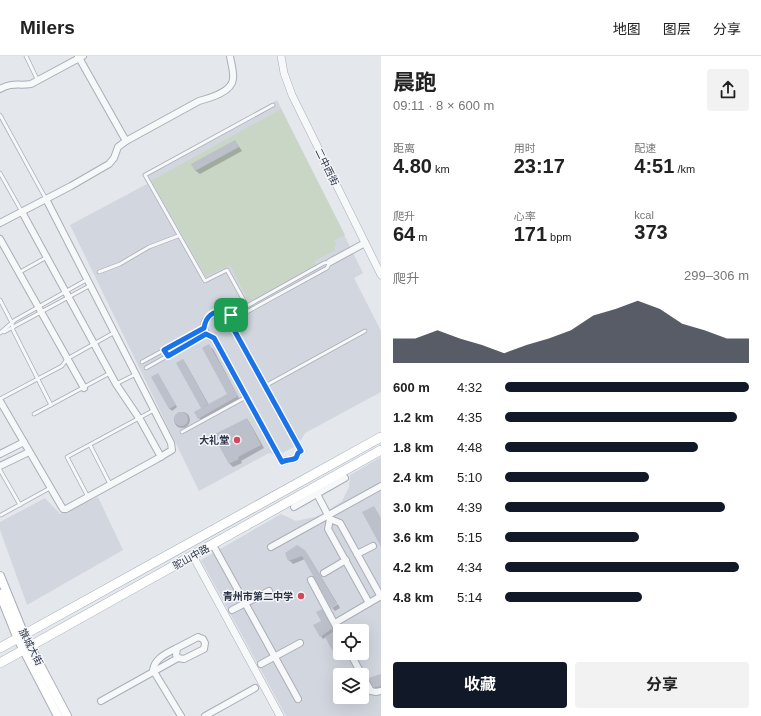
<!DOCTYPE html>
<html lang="zh">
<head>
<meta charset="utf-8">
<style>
  body { margin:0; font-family:Arial,"Noto Sans SC",sans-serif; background:#f2f2f2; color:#222; height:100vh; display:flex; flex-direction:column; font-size:15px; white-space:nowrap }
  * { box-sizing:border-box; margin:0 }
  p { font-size:13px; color:#767676 }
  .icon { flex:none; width:22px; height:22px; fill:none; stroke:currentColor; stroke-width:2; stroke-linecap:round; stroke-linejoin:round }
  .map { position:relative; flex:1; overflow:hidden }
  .drawer { display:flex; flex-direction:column; background:#fff; width:380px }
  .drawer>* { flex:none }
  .fabs { position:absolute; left:333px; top:568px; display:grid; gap:8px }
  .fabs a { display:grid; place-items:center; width:36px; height:36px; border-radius:4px; background:#fff; box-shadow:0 4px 16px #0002; font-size:20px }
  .pin { position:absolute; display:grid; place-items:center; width:34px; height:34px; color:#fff; margin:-17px; border-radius:8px; box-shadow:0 2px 6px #0006 }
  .round { display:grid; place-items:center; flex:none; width:42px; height:42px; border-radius:4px; background:#f2f2f2 }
  .head { display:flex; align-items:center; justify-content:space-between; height:68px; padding:0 12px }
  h1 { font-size:22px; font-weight:700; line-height:30px }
  .figures { display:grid; grid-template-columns:repeat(3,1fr); gap:6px; height:68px; padding:4px 12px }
  .figures div { display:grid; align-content:center }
  .figures b { font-size:20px; font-weight:700 }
  .figures small { font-size:11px; font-weight:400 }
  .figures p { font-size:11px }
  .chart { height:112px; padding:8px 12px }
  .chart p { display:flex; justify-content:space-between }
  .chart svg { width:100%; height:72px; margin-top:4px; fill:#111827; opacity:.7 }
  .button { display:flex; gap:8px; margin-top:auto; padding:8px 12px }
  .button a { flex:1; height:46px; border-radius:4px; background:#111827; color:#fff; font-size:16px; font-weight:700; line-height:46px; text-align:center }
  .button a+a { background:#f2f2f2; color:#222 }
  ul { padding:0 12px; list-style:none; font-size:13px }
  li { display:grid; grid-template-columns:64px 48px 1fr; align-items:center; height:30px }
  li i { height:10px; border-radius:5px; background:#111827 }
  header { display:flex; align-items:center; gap:24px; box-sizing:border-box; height:56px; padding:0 20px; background:#fff; border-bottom:1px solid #e0e0e0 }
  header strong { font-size:19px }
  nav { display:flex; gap:22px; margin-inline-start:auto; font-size:14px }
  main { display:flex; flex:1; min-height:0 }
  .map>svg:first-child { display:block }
</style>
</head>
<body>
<header>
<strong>Milers</strong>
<nav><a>地图</a><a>图层</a><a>分享</a></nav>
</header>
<main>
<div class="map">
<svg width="381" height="660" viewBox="0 0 381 660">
  <rect width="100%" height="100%" fill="#e4e7ec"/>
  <g fill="#d2d6de" fill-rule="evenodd">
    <polygon points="277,44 363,217 354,222 381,275 381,336 305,377 298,389 278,399 269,397 199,435 70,169 147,128 142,118"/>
    <path d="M381,401v259h-95l-85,-156 80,-46 15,7 19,-4 11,-5 16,-11 7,-14 1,-12zM340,575h22v22h-22zM340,619h22v22h-22z"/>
    <polygon points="98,441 123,494 27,549 0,474 0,466 45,442 60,458"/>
  </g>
  <polygon fill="#c9d6c5" points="281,53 345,179 335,184 336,189 334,191 335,194 314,205 316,209 251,245 248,244 230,209 206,220 151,125"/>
  <g fill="#0003">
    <polygon points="235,85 242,95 200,118 196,115 192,108"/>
    <polygon points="209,290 213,293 240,344 201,364 199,362 203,353 183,304 186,308 209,349 230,342"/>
    <polygon points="158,319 177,351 172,355 169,352"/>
    <circle cx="182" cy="364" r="8"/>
    <polygon points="247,363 250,367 264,392 241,405 242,407 233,411 230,408 215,379"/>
    <polygon points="304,495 308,499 337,547 331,551 305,503 293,508 289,504"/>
    <polygon points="338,548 340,552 335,555 332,552"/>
    <polygon points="322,554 335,575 333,577 340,587 340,597 345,597 339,603 326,581 323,583 321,580"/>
    <polygon points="381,619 381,633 377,634 374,632"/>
  </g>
  <g fill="#bbc0ca">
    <polygon points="235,84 239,91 195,115 191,108"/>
    <polygon points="209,288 238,340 198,363 194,356 227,338 202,292"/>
    <polygon points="183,303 208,348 201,352 176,307"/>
    <polygon points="158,317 176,349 169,353 151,321"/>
    <circle cx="181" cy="363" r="7"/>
    <polygon points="247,362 261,389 238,401 239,403 229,408 213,379"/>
    <polygon points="374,450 381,462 381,491 362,456"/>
    <polygon points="297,489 305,494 337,548 331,552 302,500 288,505 285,497"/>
    <polygon points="322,553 333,572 320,581 313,569 321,565 316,556"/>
    <polygon points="333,576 340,587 340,597 336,601 325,581"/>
    <polygon points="381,618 381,630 373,632 368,622"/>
  </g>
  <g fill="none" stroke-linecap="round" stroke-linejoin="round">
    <g stroke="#a9aeb7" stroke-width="4.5">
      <g id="service">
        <polyline points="26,0 38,25"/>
        <polyline points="0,59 46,143"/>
        <polyline points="0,117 22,156"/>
        <polyline points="20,216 47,201"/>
        <polyline points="99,216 120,208 149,191 178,180"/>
        <polyline points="0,244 12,267 13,274 51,349"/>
        <polyline points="247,250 227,214 205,225 145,119 273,49"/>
        <polyline points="231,259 324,207 330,206 327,212 234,263"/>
        <polyline points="4,276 91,229"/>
        <polyline points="0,277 15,264 88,223"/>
        <polyline points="142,306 204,272"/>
        <polyline points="146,312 206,278"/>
        <polyline points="116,328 136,318"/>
        <polyline points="265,330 365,275"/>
        <polyline points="0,343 62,310 67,303 115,276"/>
        <polyline points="34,358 110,317"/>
        <polyline points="182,376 246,341"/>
        <polyline points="90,389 110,428"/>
        <polyline points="0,414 20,449"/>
        <polyline points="88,441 67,401 154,354"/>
        <polyline points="1,459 50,432"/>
      </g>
    </g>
    <g stroke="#a9aeb7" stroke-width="8">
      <g id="minor">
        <polyline points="78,0 126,85"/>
        <path d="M0,33c12,-7 18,-3 31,-5l52,-28"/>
        <polyline points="22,156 116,328 141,365 161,401"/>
        <path d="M0,167l71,-37 38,-22 5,-6 4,-11 8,-6 73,-40c11,-3 33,-9 34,-22 1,-7 -2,-16 -3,-23"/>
        <polyline points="0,183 84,332"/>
        <polyline points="330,206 365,187"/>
        <path d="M224,255l9,6 1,5 -1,6 68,123 -3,2 -2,5c-5,3 -9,1 -14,4l-68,-124c-20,-7 -7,-27 10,-27z"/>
        <polyline points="0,345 63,453 66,453 157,403 172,394 171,387 46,143"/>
        <polyline points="0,398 24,386"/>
        <polyline points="0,410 29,396"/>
        <polyline points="317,438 330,463 340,467 381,541"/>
        <polyline points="294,451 345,422"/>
        <polyline points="330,463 328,473 369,547"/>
        <polyline points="213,489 298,643"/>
        <polyline points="271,491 381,430"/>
        <polyline points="357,498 373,490"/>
        <polyline points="324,517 346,504"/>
        <polyline points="311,524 340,578"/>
        <polyline points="232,554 269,535"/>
        <polyline points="335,567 381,540"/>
        <polygon points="198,581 203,583 205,587 204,593 184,603 178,602 176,599 177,592"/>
        <path d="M177,592c-10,5 -22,10 -24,22l28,46"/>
        <polyline points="350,597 362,619"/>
        <polyline points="261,608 300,587"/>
        <polyline points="362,619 371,635 376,636 381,635"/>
        <polyline points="101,645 178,602"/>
        <polyline points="205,660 255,632"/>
      </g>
    </g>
    <g stroke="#a9aeb7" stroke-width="8">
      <g id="tertiary">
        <polyline points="281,0 284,17 292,39 381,219"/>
        <polyline points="193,500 280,660"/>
      </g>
    </g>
    <g stroke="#a9aeb7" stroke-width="10">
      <g id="secondary">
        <polyline points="0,520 24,579 67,660"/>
        <polyline points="0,538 18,583 58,660"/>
      </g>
    </g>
    <g stroke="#a3abb8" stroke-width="10">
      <g id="primary">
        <polyline points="0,592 381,381"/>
        <polyline points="0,607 381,394"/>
      </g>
    </g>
    <use href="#service" stroke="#f7f8fa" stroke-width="3"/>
    <use href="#minor" stroke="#f7f8fa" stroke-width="6"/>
    <use href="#tertiary" stroke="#f7f8fa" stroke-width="7"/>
    <use href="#secondary" stroke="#fff" stroke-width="8"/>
    <use href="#primary" stroke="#fff" stroke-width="9"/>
  </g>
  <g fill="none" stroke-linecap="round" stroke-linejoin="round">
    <g stroke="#fff" stroke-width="8">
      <path id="route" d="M224,255l9,6 1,5 -1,6 68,123 -3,2 -2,5c-5,3 -9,1 -14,4l-68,-124 -8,-4 -38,22 -4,-6 40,-22c2,-12 8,-17 20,-17z"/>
    </g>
    <use href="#route" stroke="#1a73e8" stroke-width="5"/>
  </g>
  <g fill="#d1495b" stroke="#f4f6f9" stroke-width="1.5">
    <circle cx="237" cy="384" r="4"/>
    <circle cx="301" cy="540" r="4"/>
  </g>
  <g text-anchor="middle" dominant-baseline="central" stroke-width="3" stroke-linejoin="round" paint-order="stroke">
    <g font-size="10" fill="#2b3445" stroke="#f4f6f9">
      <text transform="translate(327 111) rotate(64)">二中西街</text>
      <text transform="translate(191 501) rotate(-29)">驼山中路</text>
      <text transform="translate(31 591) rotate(63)">旗城大街</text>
    </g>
    <g font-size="10" font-weight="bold" fill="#2b3445" stroke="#f4f6f9" text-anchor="end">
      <text x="229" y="384">大礼堂</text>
      <text x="293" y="540">青州市第二中学</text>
    </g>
  </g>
</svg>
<div class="fabs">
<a><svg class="icon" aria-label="locate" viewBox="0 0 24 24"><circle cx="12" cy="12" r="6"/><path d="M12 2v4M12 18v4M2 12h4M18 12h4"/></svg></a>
<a><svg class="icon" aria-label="layers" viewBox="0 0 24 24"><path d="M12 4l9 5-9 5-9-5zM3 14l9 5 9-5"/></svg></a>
</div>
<div class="pin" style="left:231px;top:259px;background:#1e9e55"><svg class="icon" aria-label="arrive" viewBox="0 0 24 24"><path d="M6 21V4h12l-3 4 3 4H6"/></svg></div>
</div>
<section class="drawer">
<div class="head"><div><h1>晨跑</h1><p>09:11 · 8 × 600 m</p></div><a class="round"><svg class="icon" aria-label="share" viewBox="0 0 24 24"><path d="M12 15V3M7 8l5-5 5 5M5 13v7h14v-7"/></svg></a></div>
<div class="figures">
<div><p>距离</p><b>4.80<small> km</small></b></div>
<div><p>用时</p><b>23:17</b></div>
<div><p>配速</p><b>4:51<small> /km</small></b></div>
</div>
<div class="figures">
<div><p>爬升</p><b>64<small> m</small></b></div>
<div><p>心率</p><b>171<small> bpm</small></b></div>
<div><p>kcal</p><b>373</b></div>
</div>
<div class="chart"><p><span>爬升</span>299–306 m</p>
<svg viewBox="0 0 160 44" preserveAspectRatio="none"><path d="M0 44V29L10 29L20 24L30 29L40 33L50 38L60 33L70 29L80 24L90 15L100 11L110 6L120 11L130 20L140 24L150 29L160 29V44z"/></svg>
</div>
<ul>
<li><b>600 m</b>4:32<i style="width:100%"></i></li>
<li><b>1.2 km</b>4:35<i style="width:95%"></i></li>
<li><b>1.8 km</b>4:48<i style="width:79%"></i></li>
<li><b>2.4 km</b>5:10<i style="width:59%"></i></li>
<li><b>3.0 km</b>4:39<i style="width:90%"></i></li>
<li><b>3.6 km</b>5:15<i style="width:55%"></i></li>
<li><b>4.2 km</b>4:34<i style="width:96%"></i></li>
<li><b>4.8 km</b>5:14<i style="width:56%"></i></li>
</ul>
<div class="button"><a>收藏</a><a>分享</a></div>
</section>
</main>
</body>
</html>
